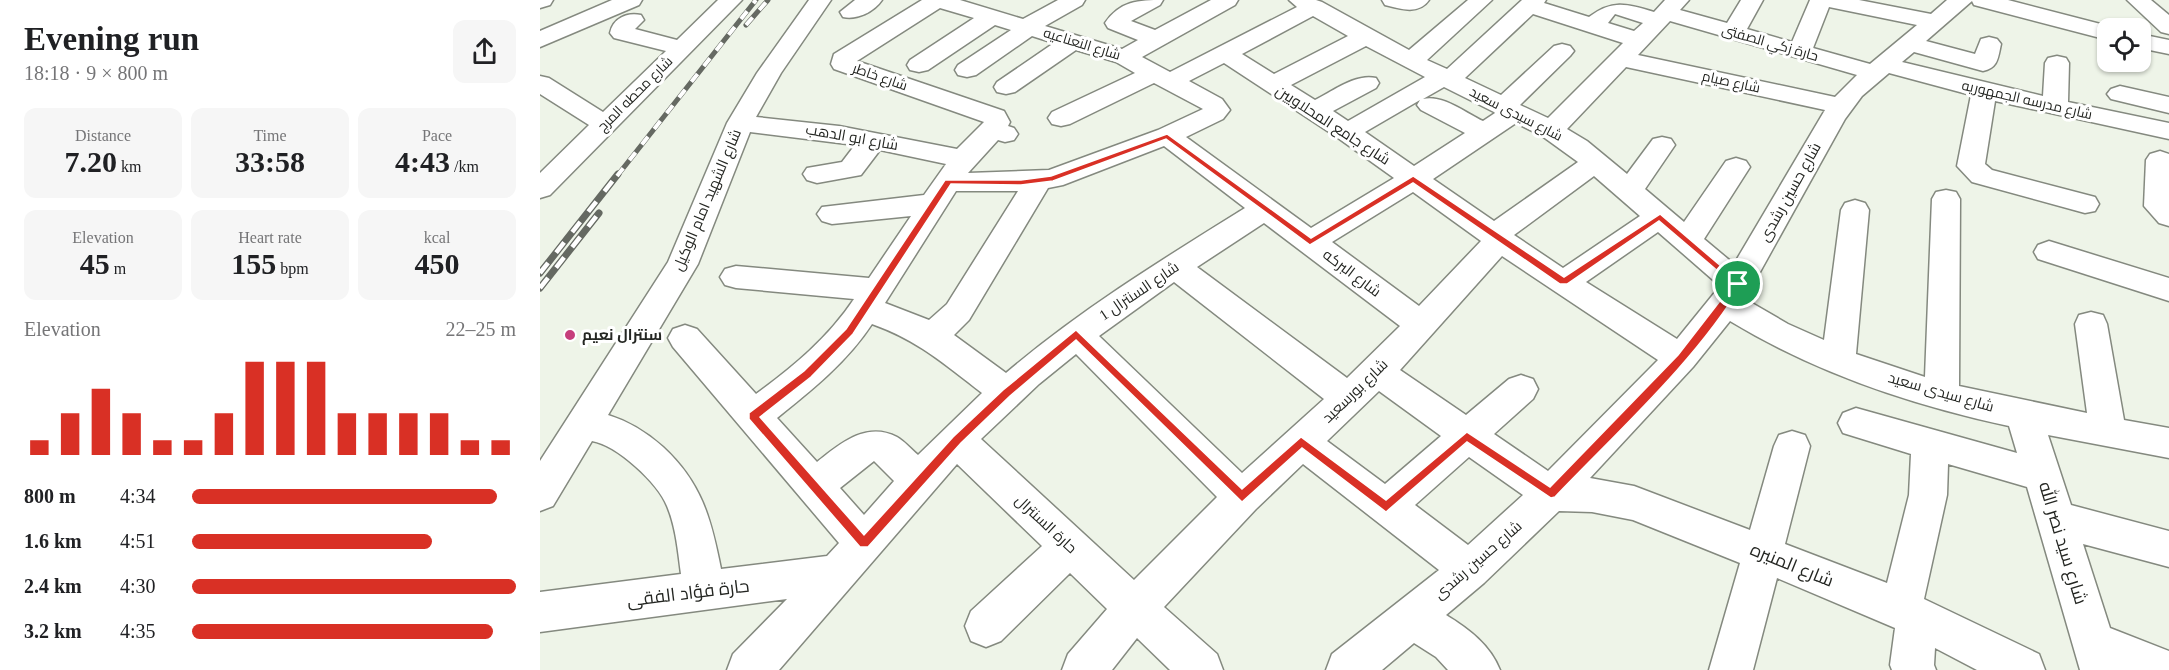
<!DOCTYPE html>
<html lang="en">
<head>
<meta charset="utf-8">
<style>
  body { margin:0; font-family:"Times New Roman",Cairo,serif; background:#f6f6f6; color:#202124; height:100vh; display:flex; flex-direction:column; font-size:22px; white-space:nowrap }
  * { box-sizing:border-box; margin:0 }
  p { font-size:20px; color:#757577 }
  .icon { flex:none; width:33px; height:33px; fill:none; stroke:currentColor; stroke-width:2; stroke-linecap:round; stroke-linejoin:round }
  .map { position:relative; flex:1; overflow:hidden }
  .drawer { display:flex; flex-direction:column; background:#fff; width:540px }
  .drawer>* { flex:none }
  .tools { position:absolute; left:1557px; top:18px; display:grid; gap:12px }
  .tools a { display:grid; place-items:center; width:54px; height:54px; border-radius:12px; background:#fff; box-shadow:0 2px 4px #0004; font-size:30px }
  .pin { position:absolute; display:grid; place-items:center; width:51px; height:51px; color:#fff; margin:-26px; border:3px solid #fff; border-radius:50%; box-shadow:0 2px 6px #0007 }
  .round { display:grid; place-items:center; flex:none; width:63px; height:63px; border-radius:12px; background:#f6f6f6 }
  .overview { display:flex; align-items:center; justify-content:space-between; height:102px; padding:0 24px }
  h1 { font-size:33px; font-weight:600; line-height:45px }
  .stats { display:grid; grid-template-columns:repeat(3,1fr); gap:9px; height:102px; padding:6px 24px }
  .stats div { display:grid; align-content:center; border-radius:12px; background:#f6f6f6; text-align:center }
  .stats b { font-size:30px; font-weight:600 }
  .stats small { font-size:16px; font-weight:400 }
  .stats p { font-size:16px }
  .chart { height:168px; padding:12px 24px }
  .chart p { display:flex; justify-content:space-between }
  .chart svg { width:100%; height:108px; margin-top:6px; stroke:#d93025; stroke-width:6 }
  ul { padding:0 24px; list-style:none; font-size:20px }
  li { display:grid; grid-template-columns:96px 72px 1fr; align-items:center; height:45px }
  li i { height:15px; border-radius:8px; background:#d93025 }
  main { display:flex; flex:1; min-height:0 }
  .map>svg:first-child { display:block }
</style>
</head>
<body>
<main>
<section class="drawer">
<div class="overview"><div><h1>Evening run</h1><p>18:18 · 9 × 800 m</p></div><a class="round"><svg class="icon" aria-label="share" viewBox="0 0 24 24"><path d="M12 15V3M7 8l5-5 5 5M5 13v7h14v-7"/></svg></a></div>
<div class="stats">
<div><p>Distance</p><b>7.20<small> km</small></b></div>
<div><p>Time</p><b>33:58</b></div>
<div><p>Pace</p><b>4:43<small> /km</small></b></div>
</div>
<div class="stats">
<div><p>Elevation</p><b>45<small> m</small></b></div>
<div><p>Heart rate</p><b>155<small> bpm</small></b></div>
<div><p>kcal</p><b>450</b></div>
</div>
<div class="chart"><p><span>Elevation</span>22–25 m</p>
<svg viewBox="0 0 160 44" preserveAspectRatio="none"><path d="M5 44V38M15 44V27M25 44V17M35 44V27M45 44V38M55 44V38M65 44V27M75 44V6M85 44V6M95 44V6M105 44V27M115 44V27M125 44V27M135 44V27M145 44V38M155 44V38"/></svg>
</div>
<ul>
<li><b>800 m</b>4:34<i style="width:94%"></i></li>
<li><b>1.6 km</b>4:51<i style="width:74%"></i></li>
<li><b>2.4 km</b>4:30<i style="width:100%"></i></li>
<li><b>3.2 km</b>4:35<i style="width:93%"></i></li>
</ul>
</section>
<div class="map">
<svg width="1629" height="670" viewBox="0 0 1629 670">
  <rect width="100%" height="100%" fill="#eef4e8"/>
  <g fill="none" stroke-linecap="round" stroke-linejoin="round">
    <g stroke="#84897f" stroke-width="3">
      <g id="minor">
        <polygon points="0,0 13,0 10,5 0,8"/>
        <polygon points="72,0 102,0 99,5 0,47 0,31"/>
        <path d="M178,0h24l-192,195 -10,3v-25l49,-48 -49,-31v-18l9,2 54,34 63,-61 -52,-13 -4,-5c3,-15 17,-21 31,-18l3,5 -9,9 42,11z"/>
        <path d="M269,0h22l-50,73 -25,44 83,9 118,23 27,-27 -150,-53 -3,-5 3,-10 88,-54h38l63,19 35,-19h27l-3,5 -37,21 77,23 16,-9 -30,-12 -3,-5c15,-22 33,-23 58,-23l-3,5 -29,16 24,9 56,-30h27l-3,5 -93,52 28,15 127,-65 -8,-7h27l6,2 87,48 59,-50h24l-65,60 20,9 75,-69h24l-2,3 45,14c23,-17 36,-14 65,-5l11,-12h24l-9,10 47,13 14,-23h22l-16,29 45,13 18,-42h49l72,14 16,-14h61l108,28h-8v12l-134,-35 -2,-4 -46,40 49,13 6,-15 8,-2 8,2 4,5c-3,14 -3,24 -18,27l-69,-19 -12,10 141,34 2,-33 3,-5 9,-2 9,2 3,5 -1,39 101,21v16l-174,-38 -10,63 7,6 103,27 4,7 -4,7 -10,2 -113,-31 -15,-16 14,-71 -82,-22 -27,23 -17,23 -100,180 43,25 36,16 17,-130 4,-7 10,-3 10,3 4,7 -13,144 69,23 7,-178 4,-7 10,-2 10,2 4,7 -1,187 128,27 -12,-89 4,-9 12,-3 12,3 4,9 17,96 45,8v30l-121,-23 23,70 98,26v36l-86,-23 27,84 59,23v19h-89l-53,-183 -79,-23 -1,31 -23,104 115,55 6,16h-68l-42,-22 -1,17 2,5h-44l-2,-5 5,-37 -118,-50 -24,92h-44l31,-107 -107,-43 -41,-8 -33,-1 -75,72 -38,32c23,14 44,30 54,55h-52l-12,-13 -22,-14 -32,27h-56l6,-16 107,-84 -136,-106 -47,45 -92,98 53,47 6,16h-53l-33,-32 -25,32h-50l6,-16 39,-45 -37,-36 -69,68 -15,6 -15,-6 -6,-15 6,-15 71,-65 -85,-82 -178,206h-52l6,-16 54,-55 -247,33v-40l141,-18c-3,-22 -5,-47 -14,-68 -9,-23 -50,-61 -75,-65l-39,65 -13,5v-50l128,-199 59,-139 30,-50zM1289,7l88,18 -47,39 -57,-16zM400,8l34,10 -64,42 -3,5 3,5 9,2 9,-2 67,-45 16,5 -53,35 -3,5 3,5 9,2 9,-2 56,-39 22,7 -57,39 -3,5 3,5 9,2 9,-2 61,-42 40,12 19,11 -83,39 -4,6 4,6 9,2 9,-2 84,-41 49,26 -45,21 -109,40 -81,3 30,-33 7,2 9,-2 4,-6 -4,-6 -6,-2 2,-4 -6,-11 -147,-50zM993,14l90,29 -75,75 -28,-13 50,-49 4,-5 -4,-5 -8,-2 -8,2 -53,49 -36,-17zM1075,14l28,9 -9,8 -26,-8zM773,16l35,20 -74,38 -32,-20zM1130,21l187,54 -22,22 -197,-42zM826,46l59,31 -77,44 -15,-10 43,-23 3,-5 -3,-5c-20,-5 -43,13 -61,22l-24,-15zM684,63l114,75 56,40 -83,50 -125,-91 37,-18 7,-9 -8,-11 -33,-18zM1086,67l199,43 -91,154 -30,-25 46,-72 -4,-6 -10,-3 -10,3 -42,61 -39,-33 30,-44 -4,-6 -9,-2 -9,2 -26,35 -40,-33 -20,-12zM904,87l50,25 1,1 -12,8c-17,-8 -41,-27 -60,-22zM880,100l-3,5 4,5 44,23 -51,33 -49,-34zM976,123l26,13 36,26 -84,59 -61,-42zM210,132l105,13 -13,17 -35,6 -4,6 4,6 10,3 44,-8 19,-25 66,14 -22,31 -102,12 -5,7 5,7 10,3 79,-8 -42,62 -133,-12 -11,3 -5,8 5,8 11,3 118,11c-26,39 -61,68 -98,95l-59,-65 -12,-4 -12,4 -5,9 5,9 166,196 -12,13 -106,13c-10,-50 -19,-86 -58,-122 -17,-15 -33,-25 -55,-32l90,-151zM624,146l81,62c-82,51 -165,102 -239,165l-52,-38 15,-15 79,-132 15,-3zM1054,176l46,40 -77,52 -49,-33zM416,191h62l-71,113 -18,16 -44,-17zM873,192l68,49 -62,65 -87,-64zM724,223l136,103 -53,52 -150,-111zM1118,232l62,54 -43,53 -91,-57zM962,256l156,104 -110,111 -54,-37 39,-35 5,-10 -5,-10 -12,-4 -12,4 -43,36 -66,-45zM634,282l150,117 -82,74 -143,-137zM1190,321c86,52 181,84 279,105l8,27 -161,-45 -13,5 -5,10 5,10 68,21 -2,41 -22,88 -102,-39 25,-98 -5,-11 -13,-4 -13,4 -5,11 -24,84 -116,-44 -44,-8 103,-111zM332,324c47,17 71,39 110,69l-64,62c-7,-6 -14,-14 -21,-18 -31,-16 -57,7 -80,25l-40,-44c35,-28 70,-56 95,-94zM536,354l141,143 -83,83 -153,-141 58,-55zM839,391l62,45 -56,48 -58,-43zM929,457l54,38 -55,50 -53,-40zM334,461l20,20 -30,34 -24,-27z"/>
        <path d="M315,0h27c-8,12 -25,20 -39,17l-3,-5z"/>
        <path d="M842,0h47c-10,15 -29,9 -44,5z"/>
        <polygon points="1587,0 1611,0 1629,15 1629,34 1621,32"/>
        <polygon points="1600,34 1629,40 1629,54 1600,48"/>
        <polygon points="1580,86 1629,97 1629,113 1571,99 1567,94 1571,89"/>
        <polygon points="1620,151 1629,154 1629,226 1619,223 1604,206 1606,160 1610,154"/>
        <polygon points="1509,241 1629,278 1629,301 1498,259 1494,252 1498,245"/>
      </g>
    </g>
    <use href="#minor" fill="#fff" fill-rule="evenodd"/>
    <g stroke="#656962" stroke-width="5">
      <g id="rail-far1">
        <polyline points="206,25 228,0"/>
        <polyline points="77,176 216,0"/>
      </g>
    </g>
    <g stroke="#656962" stroke-width="7">
      <g id="rail">
        <polyline points="0,273 78,174"/>
        <polyline points="0,288 59,213"/>
      </g>
    </g>
    <use href="#rail-far1" stroke="#fff" stroke-width="4" stroke-dasharray="10" stroke-linecap="butt"/>
    <use href="#rail" stroke="#fff" stroke-width="4.5" stroke-dasharray="13" stroke-linecap="butt"/>
  </g>
  <path fill="#d93025" stroke="#fff" stroke-width="1.5" fill-rule="evenodd" d="M627,134l144,104 102,-62 151,101 96,-63 82,70c-45,76 -125,148 -187,213l-4,1 -84,-56 -81,70 -84,-64 -60,54 -166,-162 -66,56 -49,47 -93,104h-8l-111,-128v-6l55,-42 42,-42 99,-149h76l30,-4zM626,139l144,106 103,-62 147,101h7l92,-63 74,63 -55,71 -128,132 -83,-55 -81,68 -85,-63 -59,52 -166,-159 -73,60 -50,47 -89,98 -104,-118 51,-40 42,-43 98,-150 70,1 32,-4z"/>
  <circle fill="#c63e7b" stroke="#fff" stroke-width="2" cx="30" cy="335" r="6"/>
  <g text-anchor="middle" dominant-baseline="central" stroke-width="6" stroke-linejoin="round" paint-order="stroke">
    <g font-size="14" fill="#242622" stroke="#fff">
      <text transform="translate(1230 43) rotate(16)">حارة زكي الصفتى</text>
      <text transform="translate(542 44) rotate(17)">شارع النعناعيه</text>
      <text transform="translate(340 77) rotate(19)">شارع خاطر</text>
      <text transform="translate(1191 82) rotate(12)">شارع صيام</text>
      <text transform="translate(95 94) rotate(-45)">شارع محطه المرج</text>
      <text transform="translate(1487 100) rotate(13)">شارع مدرسه الجمهوريه</text>
      <text transform="translate(976 114) rotate(27)">شارع سيدى سعيد</text>
    </g>
    <g font-size="15" fill="#242622" stroke="#fff">
      <text transform="translate(793 125) rotate(33)">شارع جامع المحلاويين</text>
      <text transform="translate(312 137) rotate(10)">شارع ابو الدهب</text>
      <text transform="translate(1250 192) rotate(-61)">شارع حسين رشدى</text>
      <text transform="translate(167 200) rotate(-67)">شارع الشهيد امام الوكيل</text>
      <text transform="translate(812 273) rotate(37)">شارع البركه</text>
      <text transform="translate(599 291) rotate(-34)">شارع السنترال 1</text>
      <text transform="translate(815 391) rotate(-44)">شارع بورسعيد</text>
      <text transform="translate(1401 392) rotate(16)">شارع سيدى سعيد</text>
      <text transform="translate(506 524) rotate(43)">حارة السنترال</text>
      <text transform="translate(938 560) rotate(-41)">شارع حسين رشدى</text>
    </g>
    <g font-size="15" font-weight="bold" fill="#242622" stroke="#fff" text-anchor="start">
      <text x="42" y="335">سنترال نعيم</text>
    </g>
    <g font-size="18" fill="#242622" stroke="#fff">
      <text transform="translate(1523 543) rotate(73)">شارع سيد نصر الله</text>
      <text transform="translate(1252 565) rotate(22)">شارع المنيره</text>
      <text transform="translate(148 593) rotate(-7)">حارة فؤاد الفقى</text>
    </g>
  </g>
</svg>
<div class="tools">
<a><svg class="icon" aria-label="locate" viewBox="0 0 24 24"><circle cx="12" cy="12" r="6"/><path d="M12 2v4M12 18v4M2 12h4M18 12h4"/></svg></a>
</div>
<div class="pin" style="left:1198px;top:284px;background:#1e9e55"><svg class="icon" aria-label="arrive" viewBox="0 0 24 24"><path d="M6 21V4h12l-3 4 3 4H6"/></svg></div>
</div>
</main>
</body>
</html>
